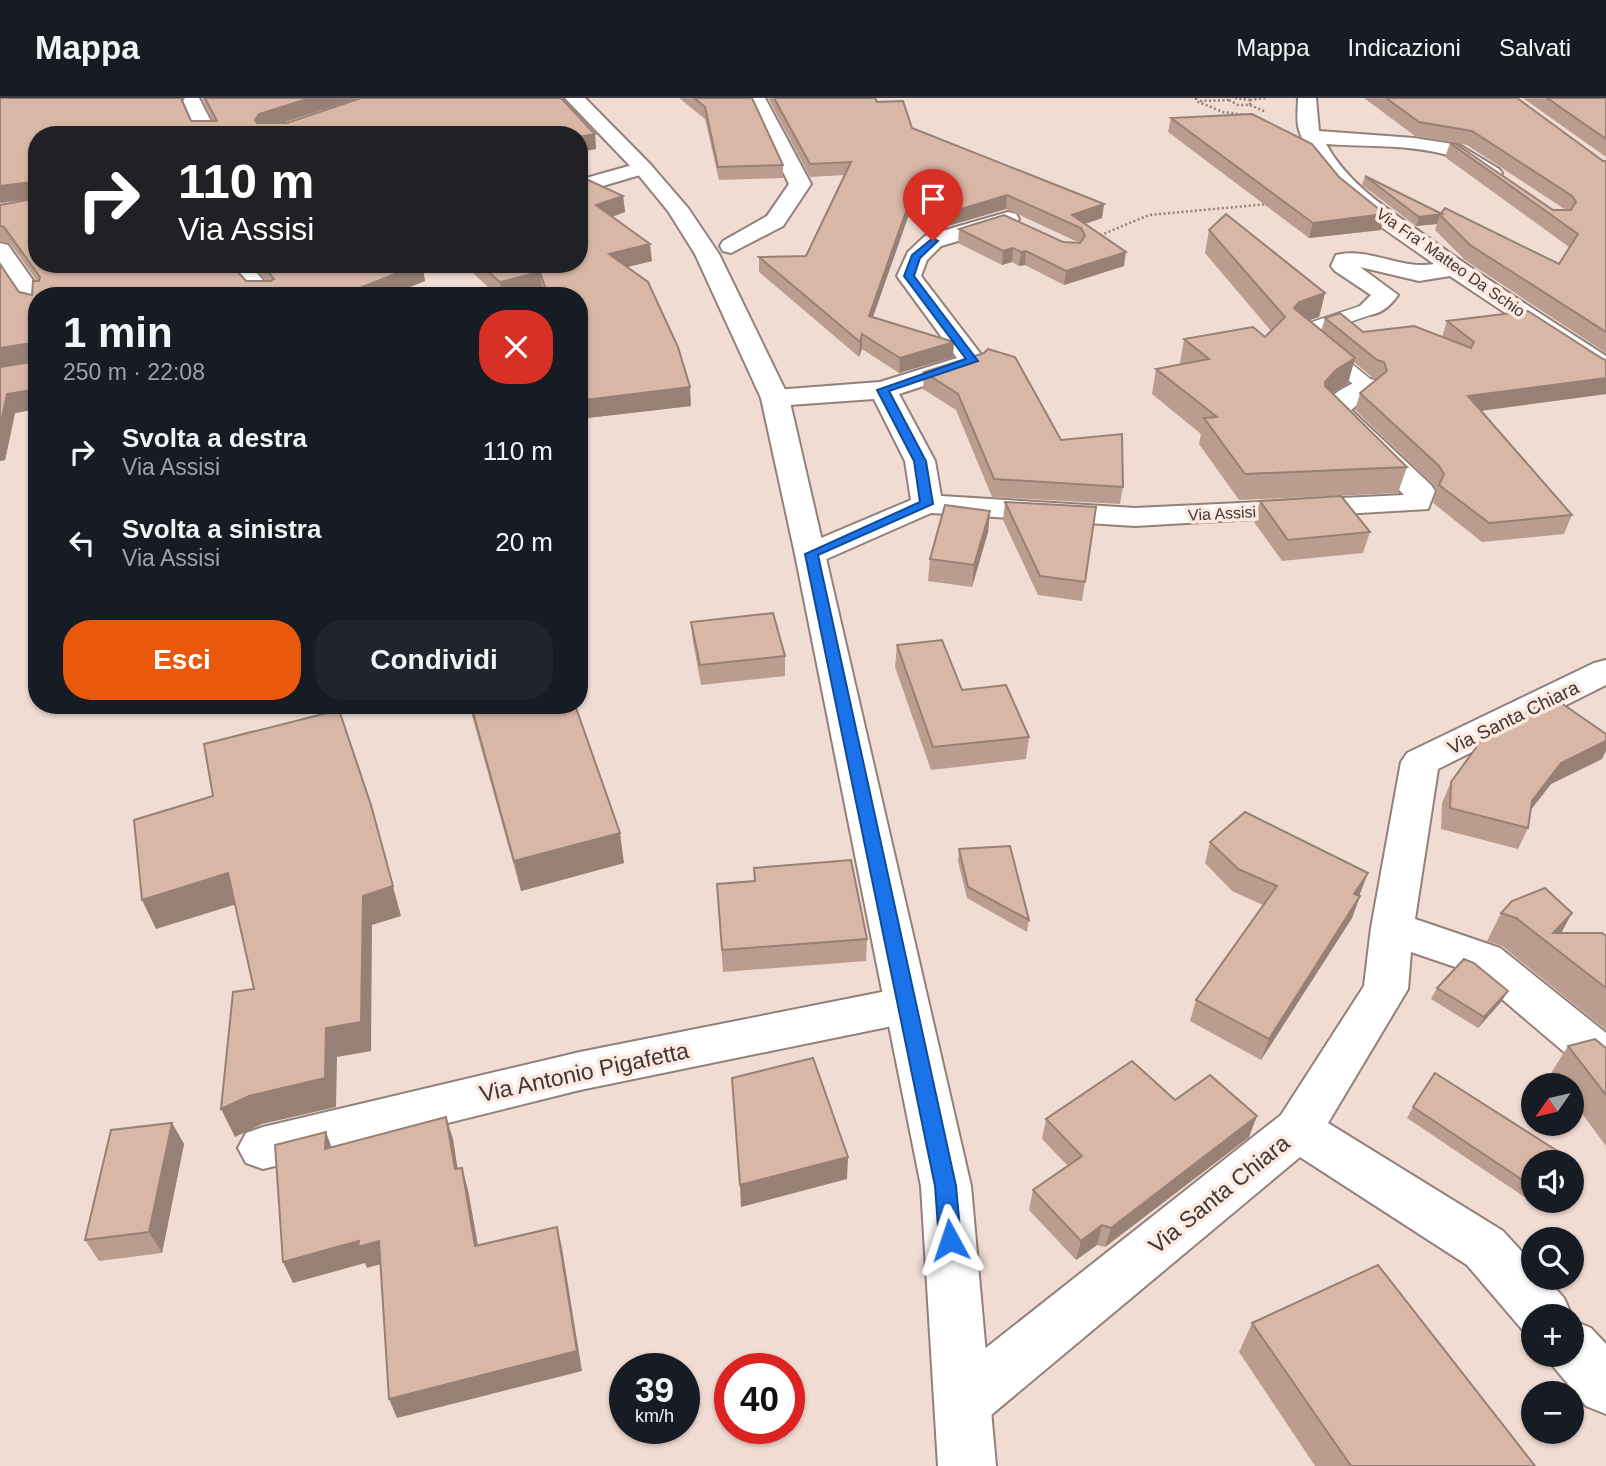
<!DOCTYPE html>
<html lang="it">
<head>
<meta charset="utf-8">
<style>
	:root { --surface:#171b24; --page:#20242c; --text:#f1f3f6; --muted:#9ea1a6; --line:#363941; --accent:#ea580c }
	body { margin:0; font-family:Arial,sans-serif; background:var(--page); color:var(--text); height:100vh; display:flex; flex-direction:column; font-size:26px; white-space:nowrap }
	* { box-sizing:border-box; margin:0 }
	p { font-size:23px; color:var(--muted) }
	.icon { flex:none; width:38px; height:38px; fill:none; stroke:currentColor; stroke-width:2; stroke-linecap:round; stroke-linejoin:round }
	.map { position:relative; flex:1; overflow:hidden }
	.side { position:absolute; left:28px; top:189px; width:560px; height:427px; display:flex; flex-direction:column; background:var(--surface); border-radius:28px; box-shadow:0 2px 5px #0004 }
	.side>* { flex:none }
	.banner { position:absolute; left:28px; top:28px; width:560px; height:147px; border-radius:28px; box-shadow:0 2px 5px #0004; background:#202124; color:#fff; overflow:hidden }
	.needle { width:46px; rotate:236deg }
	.buttons { position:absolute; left:1521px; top:975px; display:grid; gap:14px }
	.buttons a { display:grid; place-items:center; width:63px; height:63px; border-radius:50%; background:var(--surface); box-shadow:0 2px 5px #0004; font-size:35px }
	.speed { position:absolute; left:609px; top:1255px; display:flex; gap:14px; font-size:35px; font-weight:700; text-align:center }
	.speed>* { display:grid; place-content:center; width:91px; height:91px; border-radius:50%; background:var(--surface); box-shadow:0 2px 5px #0004; line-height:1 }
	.speed small { font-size:18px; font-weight:400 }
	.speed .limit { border:10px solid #d22; background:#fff; color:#111 }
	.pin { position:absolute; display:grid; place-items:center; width:60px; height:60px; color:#fff; margin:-72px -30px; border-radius:50% 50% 50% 0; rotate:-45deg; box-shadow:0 0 7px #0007 }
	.pin .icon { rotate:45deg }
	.me { position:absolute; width:77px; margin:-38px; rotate:355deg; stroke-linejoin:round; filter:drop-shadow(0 0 5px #0008) }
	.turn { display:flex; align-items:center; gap:24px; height:147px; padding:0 35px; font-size:32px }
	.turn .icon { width:91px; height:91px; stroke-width:2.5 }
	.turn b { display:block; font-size:49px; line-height:60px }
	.round { display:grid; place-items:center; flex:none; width:74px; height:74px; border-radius:28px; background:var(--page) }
	.headline { display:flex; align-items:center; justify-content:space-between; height:119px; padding:0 35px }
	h1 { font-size:42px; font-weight:700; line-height:52px }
	.button { display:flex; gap:14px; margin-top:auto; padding:14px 35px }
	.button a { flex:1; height:80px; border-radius:28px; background:var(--accent); color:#fff; font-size:28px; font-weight:700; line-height:80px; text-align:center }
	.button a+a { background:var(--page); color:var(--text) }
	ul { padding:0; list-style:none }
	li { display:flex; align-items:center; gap:21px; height:91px; padding:0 35px }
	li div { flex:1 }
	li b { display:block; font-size:26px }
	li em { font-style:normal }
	header { display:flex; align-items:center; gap:42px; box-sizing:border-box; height:98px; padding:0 35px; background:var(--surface); border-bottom:2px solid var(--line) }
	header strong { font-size:33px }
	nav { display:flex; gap:38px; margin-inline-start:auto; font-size:24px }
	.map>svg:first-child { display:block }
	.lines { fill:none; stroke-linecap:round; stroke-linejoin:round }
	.lane-casing { stroke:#928079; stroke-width:3 }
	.street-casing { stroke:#928079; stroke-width:4 }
	.secondary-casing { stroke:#928079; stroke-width:4 }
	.path { stroke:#91837d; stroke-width:2.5; stroke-dasharray:2 2.5; stroke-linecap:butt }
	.lane { fill:#fff; fill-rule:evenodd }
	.street { fill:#fff; fill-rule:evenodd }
	.secondary { fill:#fff; fill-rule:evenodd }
	.wall { fill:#bb9d8f }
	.shaded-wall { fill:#988074 }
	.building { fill:#d9b7a6; stroke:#988074; stroke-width:2 }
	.route { fill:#1a73e8; stroke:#114b97; stroke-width:2 }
	.labels { text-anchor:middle; stroke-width:7; stroke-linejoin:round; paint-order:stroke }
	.far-street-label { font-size:16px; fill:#3f3734; stroke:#fde9e0 }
	.street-label { font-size:19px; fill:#3f3734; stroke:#fde9e0 }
	.near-street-label { font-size:23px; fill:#3f3734; stroke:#fde9e0 }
</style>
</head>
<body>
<header>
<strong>Mappa</strong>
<nav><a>Mappa</a><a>Indicazioni</a><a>Salvati</a></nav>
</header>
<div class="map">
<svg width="1606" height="1368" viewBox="0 0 1606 1368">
	<rect width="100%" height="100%" fill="#f0dcd3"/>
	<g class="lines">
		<defs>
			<path id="lane" d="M1369,205L1376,207L1379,211L1376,215L1315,236L1374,284L1377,288L1374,292H1360L1291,234L1294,230Z"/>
			<g id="street">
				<path d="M185,0H199L218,37H198L183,3Z"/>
				<path d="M747,0H765L811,86L783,128L731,155L723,153L720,148L723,143L767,118L789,86Z"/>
				<path d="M1298,0H1316L1319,33L1414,40L1459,47L1499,71L1502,75L1499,79C1479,84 1469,63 1451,58C1413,46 1366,49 1326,46C1348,86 1386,110 1423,136C1482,179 1544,218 1606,258V278L1597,276L1450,178L1419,183L1360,169L1398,197C1389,210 1376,220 1360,216L1357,211L1371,197L1335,173L1331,168L1336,157C1369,149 1401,172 1434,166C1385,130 1318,94 1299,32C1296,23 1298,10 1298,0Z"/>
				<path d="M643,64L650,66L653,70L650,74L579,95V82Z"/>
				<path d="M1008,114L1016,116L1019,121L1016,126L941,148L927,162L921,178L986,263L982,269L899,296L935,363L941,398L1135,410L1404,397L1320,311C1331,295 1358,278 1377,282L1380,288L1351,312L1431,387L1435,393L1428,411L1135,428L931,415L822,463L811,466L800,463L795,456L800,449L911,402L905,363L874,301L775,308L765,306L761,300L765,294L775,292L880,284L957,260L897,178L908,154L925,138Z"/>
				<path d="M0,145L8,147L44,198H37V212L28,210L0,169Z"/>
				<path d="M213,166L251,168L276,198H251L235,178L217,171Z"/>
				<path d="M1606,562V587L1438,671L1415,821L1500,850L1606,935V981L1590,976L1470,874L1411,854L1408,891L1328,1025L1503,1133L1533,1166V1180H1546L1564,1200L1572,1218V1219L1533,1218V1239L1526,1236L1467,1167L1300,1059L984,1323L964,1331L944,1323L936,1303L944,1283L1281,1017L1364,888L1371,830L1401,664L1407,655L1594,565Z"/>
				<path d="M907,889L923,894L929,907L923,920L907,925L580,992L263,1071L246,1065L238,1050L246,1035L263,1029L580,954Z"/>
				<path d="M1572,1222L1591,1230L1606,1246V1316L1586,1308L1553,1268L1548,1256H1572Z"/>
			</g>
			<path id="secondary" d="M565,0H585L650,66L688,110L719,156L789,300L971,1088L996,1368H938L921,1088L795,456L761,300L695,156L668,113L636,74Z"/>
		</defs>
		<use href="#lane" class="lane-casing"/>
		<use href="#street" class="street-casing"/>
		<use href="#secondary" class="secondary-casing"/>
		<g class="path">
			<path d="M1196,0V3L1223,14L1246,17"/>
			<path d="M1229,2L1238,7H1250V2L1235,0"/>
			<path d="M1250,2L1266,0"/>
			<path d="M1200,3L1230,2"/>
			<path d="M1250,7L1266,14"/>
			<path d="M1096,139L1149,117L1268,106"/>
		</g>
		<use href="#lane" class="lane"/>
		<use href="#street" class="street"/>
		<use href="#secondary" class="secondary"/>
	</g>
	<g class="wall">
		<path d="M0,0H182V1L191,23H213L202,0H359L282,25H287L361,0H561L595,36L596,51L579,54V37H37V166H231L246,183H266L252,166H422L425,183L387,198H37V311L15,315L5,362L0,363V269L32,264L0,269V166L19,194L32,197L33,183H37L10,145L0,143V107L33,101L0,105Z"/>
		<path d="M679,0H752L783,67V80L719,82L705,21Z"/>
		<path d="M768,0H875L877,4L912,30L1104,106L1102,120L1085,126L1124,168L1064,187L1025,167L1019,168L1012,164L1002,167L958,145L959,131L1063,144L1080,145L1006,111L934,132L908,119L873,219L953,259L899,275L862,251L859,259L759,174V159L806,158L845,77L810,79Z"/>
		<path d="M1364,0H1517L1603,63H1606V255L1465,162L1435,132L1437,126L1416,128L1362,87L1365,78L1441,116L1559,166L1569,149L1445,59L1450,45L1553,112H1566L1467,47L1415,38Z"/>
		<path d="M1523,0H1606V59Z"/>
		<path d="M1171,20L1339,79L1385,116L1381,132L1309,140L1168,34Z"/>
		<path d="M623,98L625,114L612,119L652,163L627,169L691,308L587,320L579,299V198H544L542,191L516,198H498L463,166H579Z"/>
		<path d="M1209,132L1325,195L1319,219L1309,222L1321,233L1325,220L1363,234L1442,239L1447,223L1606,262V296L1481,313L1572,417L1564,436L1482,444L1433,405L1437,393L1433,386L1355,312L1360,295L1378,280L1372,279L1354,264L1348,285L1332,295L1407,369L1398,395L1239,402L1199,346L1201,336L1152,296L1156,271L1181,266L1180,265L1184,241L1265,239L1271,233L1205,155Z"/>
		<path d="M924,274L1061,342L1123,389L1120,406L992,399L956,312L923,291Z"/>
		<path d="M1260,403L1370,434L1363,455L1282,463L1254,424Z"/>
		<path d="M1005,404L1096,409L1082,503L1038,497L1003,422Z"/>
		<path d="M990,413L988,434L972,489L928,483L930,461Z"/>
		<path d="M691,524L785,558V578L701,587L693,544Z"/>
		<path d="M897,547L1029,639L1026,661L931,672L895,569Z"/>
		<path d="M469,607H575L624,765L521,793Z"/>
		<path d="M1602,661L1551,686L1531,712L1528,730L1518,751L1441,731L1442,705L1451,684Z"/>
		<path d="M1210,744L1360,796L1359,798H1360L1352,820L1261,962L1190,923L1196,902L1263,807L1232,793L1205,765Z"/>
		<path d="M959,751L1029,822L1027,834L967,800L958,763Z"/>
		<path d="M754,770L867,841L866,863L723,874L717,786L754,783Z"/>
		<path d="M1501,815L1561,835L1606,838V932L1502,848L1487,843Z"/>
		<path d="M1437,890L1508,893L1501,904L1478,930L1431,901Z"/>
		<path d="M1568,948L1606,950V1048L1572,1002V987H1560L1551,975Z"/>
		<path d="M1175,1002L1249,1039L1105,1149L1097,1147L1076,1162L1029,1112L1033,1092L1068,1068L1042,1041L1046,1021Z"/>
		<path d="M1413,1009L1533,1064V1102H1541L1538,1108L1407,1020Z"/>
		<path d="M172,1025L184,1046L162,1155L99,1163L85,1142Z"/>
		<path d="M1252,1225L1535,1368H1315L1239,1254Z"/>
	</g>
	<g class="shaded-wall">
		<path d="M310,0H359L263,31L255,22L259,16Z"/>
		<path d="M595,36L596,51L579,54V39Z"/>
		<path d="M31,84L37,100L0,105V88Z"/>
		<path d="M1007,97L1006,111L934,132L935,119Z"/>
		<path d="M623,98L625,114L598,124L596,107Z"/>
		<path d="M909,105L908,119L868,233L869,218Z"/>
		<path d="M1104,106L1102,120L1078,128L1072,117Z"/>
		<path d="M1385,116L1381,132L1309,140L1313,125Z"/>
		<path d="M1440,117L1437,126L1416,128L1419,119Z"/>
		<path d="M650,146L652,163L611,173L609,156Z"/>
		<path d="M1013,150L1012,164L1002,167L1003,153Z"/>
		<path d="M1026,153L1025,167L1019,168L1021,154Z"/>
		<path d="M1126,154L1124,168L1064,187L1066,173Z"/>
		<path d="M422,166L425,183L387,198H339Z"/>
		<path d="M540,174L542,191L516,198H502L500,184Z"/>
		<path d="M1325,195L1319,219L1293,228L1294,210L1299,204Z"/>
		<path d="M862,236V251L859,259L860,244Z"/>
		<path d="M954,244L953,259L899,275L900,260Z"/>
		<path d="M32,245L37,263L0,269V250Z"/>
		<path d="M1355,260L1348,285L1329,297L1318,309L1325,284L1336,272Z"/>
		<path d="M1606,280V296L1462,315L1468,298Z"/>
		<path d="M690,289L691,308L587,320L585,302Z"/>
		<path d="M37,291V311L15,315L5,362L0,363V329L7,296Z"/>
		<path d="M990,413L988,434L972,489L974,467Z"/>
		<path d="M1606,643V653L1602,661L1551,686L1521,724L1532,703L1561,665Z"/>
		<path d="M371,707L401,818L372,827L371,953L337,959L336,1009L262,1026L235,1039L221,1011L326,930L363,798Z"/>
		<path d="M620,735L624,765L521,793L514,763Z"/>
		<path d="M228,775L240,805L156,831L142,802Z"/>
		<path d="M1368,775L1360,796L1346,817L1354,796Z"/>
		<path d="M1360,798L1352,820L1261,962L1269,941Z"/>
		<path d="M1572,815L1557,843L1553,835Z"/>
		<path d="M1508,893L1501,904L1478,930L1484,919Z"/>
		<path d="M1257,1018L1249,1039L1105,1149L1111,1130Z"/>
		<path d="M446,1019L453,1041L461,1092L455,1071Z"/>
		<path d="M172,1025L184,1046L162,1155L149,1134Z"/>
		<path d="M326,1034L334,1056L325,1051Z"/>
		<path d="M848,1059L847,1081L741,1109L740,1087Z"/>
		<path d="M462,1070L468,1092L482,1169L475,1148Z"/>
		<path d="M1102,1127L1097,1147L1076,1162L1081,1143Z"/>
		<path d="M557,1129L562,1150L582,1273L397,1320L389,1301Z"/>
		<path d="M359,1143H379L388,1164L367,1170L365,1165L293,1185L283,1164Z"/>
	</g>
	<g class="building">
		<path d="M0,0H181L191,23H217L205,0H310L259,16L255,22L257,25H287L361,0H561L595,36L579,39V37H37V166H231L246,183H271L274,181L262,166H421L339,198H37V291L7,296L0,329V269L32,264V245L0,250V166L19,194L32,197L33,183H39L40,179L4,129L0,128V107L33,101L34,87L31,84L0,88Z"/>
		<path d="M694,0H752L783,67L718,69L705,9Z"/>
		<path d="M774,0H875L877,4L903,3L912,30L1104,106L1072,117L1126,154L1066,173L1026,153L1021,154L1013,150L1003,153L959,131L1004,117L1063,144L1080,145L1085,138L1081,130L1007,97L935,119L909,105L869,218L954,244L900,260L862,236L860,244L759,159L806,158L851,64L810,66Z"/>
		<path d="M1386,0H1517L1603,63H1606V234L1470,147L1440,117L1445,110L1559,166L1578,136L1450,45L1456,46L1553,112H1571L1576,104L1572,98L1472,33L1419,24Z"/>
		<path d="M1547,0H1606V41Z"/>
		<path d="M1252,16L1312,46L1339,79L1385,116L1313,125L1171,20Z"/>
		<path d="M1365,78L1442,116L1419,119Z"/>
		<path d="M584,80L623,98L596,107L650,146L609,156L648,184L678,249L690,289L585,302L579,287V198H548L540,174L500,184L479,166H579V81Z"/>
		<path d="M1226,116L1325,195L1299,204L1294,210L1355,260L1336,272L1325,284V288L1407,369L1245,376L1204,320L1217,319L1156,271L1209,261L1184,241L1253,229L1265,239L1285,219L1209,132Z"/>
		<path d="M1528,213L1603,261L1606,262V280L1468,298L1572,417L1489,425L1439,387L1444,376L1439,368L1360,295L1387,273L1384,264L1377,262L1325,220L1340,215L1363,234L1414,228L1471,250L1474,244L1447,223Z"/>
		<path d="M988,251L1015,259L1061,342L1122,336L1123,389L994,381L958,296L924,274L984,255Z"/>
		<path d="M1341,398L1370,434L1288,442L1260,403Z"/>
		<path d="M1005,404L1096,409L1085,484L1040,478Z"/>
		<path d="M945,407L990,413L974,467L930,461Z"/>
		<path d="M773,515L785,558L700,567L691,524Z"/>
		<path d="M942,542L962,592L1006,587L1029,639L933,649L897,547Z"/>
		<path d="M1554,600L1606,636V643L1561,665L1532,703L1528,730L1450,710L1451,684L1488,633Z"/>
		<path d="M471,607H575L620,735L514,763Z"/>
		<path d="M339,612L371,707L393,788L363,798L361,924L326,930L325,980L249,998L221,1011L233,894L254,891L228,775L142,802L134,722L213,698L204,646Z"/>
		<path d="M1245,714L1368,775L1354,796L1360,798L1269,941L1196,902L1277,788L1238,771L1210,744Z"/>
		<path d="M1010,748L1029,822L968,789L959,751Z"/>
		<path d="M851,762L867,841L722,852L717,786L755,783L754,770Z"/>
		<path d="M1545,790L1572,815L1553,835H1602L1606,838V890L1516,820L1501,815L1512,803Z"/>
		<path d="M1464,861L1474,865L1508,893L1484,919L1437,890Z"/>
		<path d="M1595,941L1606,950V997L1568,948Z"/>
		<path d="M813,960L848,1059L740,1087L732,980Z"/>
		<path d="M1132,963L1175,1002L1210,977L1257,1018L1111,1130L1102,1127L1081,1143L1033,1092L1082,1058L1046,1021Z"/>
		<path d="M1435,975L1570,1061L1568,1064H1533V1089L1413,1009Z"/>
		<path d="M446,1019L455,1071L462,1070L475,1148L557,1129L577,1253L389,1301L379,1143L358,1149L359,1143L283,1164L275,1047L326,1034L325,1051Z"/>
		<path d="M172,1025L149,1134L85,1142L111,1032Z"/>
		<path d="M1378,1167L1535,1368H1351L1252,1225Z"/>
	</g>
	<path class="route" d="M933,140L938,143L920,160L914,178L978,263L889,293L926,363L933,406L818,457L956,1088L961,1142L958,1149L950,1152L942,1149L939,1142L935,1088L805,456L920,404L914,363L877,292L966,261L904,178L912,157Z"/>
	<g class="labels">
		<g class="far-street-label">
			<text transform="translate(1451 164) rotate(35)" y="6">Via Fra' Matteo Da Schio</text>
			<text transform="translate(1222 415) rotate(-3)" y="6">Via Assisi</text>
		</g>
		<g class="street-label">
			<text transform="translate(1513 619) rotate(-26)" y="7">Via Santa Chiara</text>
		</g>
		<g class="near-street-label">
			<text transform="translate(584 974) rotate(-12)" y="8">Via Antonio Pigafetta</text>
			<text transform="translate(1219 1096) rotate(-39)" y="8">Via Santa Chiara</text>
		</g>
	</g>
</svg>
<div class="buttons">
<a><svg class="needle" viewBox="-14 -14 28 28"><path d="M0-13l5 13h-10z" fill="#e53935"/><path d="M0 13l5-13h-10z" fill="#9ea1a6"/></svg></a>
<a><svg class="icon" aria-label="sound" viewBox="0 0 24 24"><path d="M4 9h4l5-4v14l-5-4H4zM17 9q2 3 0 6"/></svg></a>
<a><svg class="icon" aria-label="search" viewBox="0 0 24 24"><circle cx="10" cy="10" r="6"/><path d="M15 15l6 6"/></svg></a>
<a>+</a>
<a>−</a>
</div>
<div class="speed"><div>39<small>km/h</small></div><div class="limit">40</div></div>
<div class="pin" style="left:933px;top:143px;background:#d93025"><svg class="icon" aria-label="arrive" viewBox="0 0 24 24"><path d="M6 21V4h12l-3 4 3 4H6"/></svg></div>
<svg class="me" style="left:950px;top:1142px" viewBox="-20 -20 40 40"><path d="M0-17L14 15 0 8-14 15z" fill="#1a73e8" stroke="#fff" stroke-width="4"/></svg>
<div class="banner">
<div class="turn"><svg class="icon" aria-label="right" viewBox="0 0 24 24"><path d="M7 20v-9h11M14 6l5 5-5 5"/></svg><div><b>110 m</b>Via Assisi</div></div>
</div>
<section class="side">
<div class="headline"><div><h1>1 min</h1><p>250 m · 22:08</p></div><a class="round" style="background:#d93025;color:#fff"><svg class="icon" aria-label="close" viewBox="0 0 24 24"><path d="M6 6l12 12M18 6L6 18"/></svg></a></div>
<ul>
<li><svg class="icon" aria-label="right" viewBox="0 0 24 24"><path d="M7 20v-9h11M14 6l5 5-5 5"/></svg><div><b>Svolta a destra</b><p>Via Assisi</p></div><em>110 m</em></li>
<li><svg class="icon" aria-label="left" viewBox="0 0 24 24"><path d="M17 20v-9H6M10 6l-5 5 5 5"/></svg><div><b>Svolta a sinistra</b><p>Via Assisi</p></div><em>20 m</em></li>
</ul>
<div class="button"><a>Esci</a><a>Condividi</a></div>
</section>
</div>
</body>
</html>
